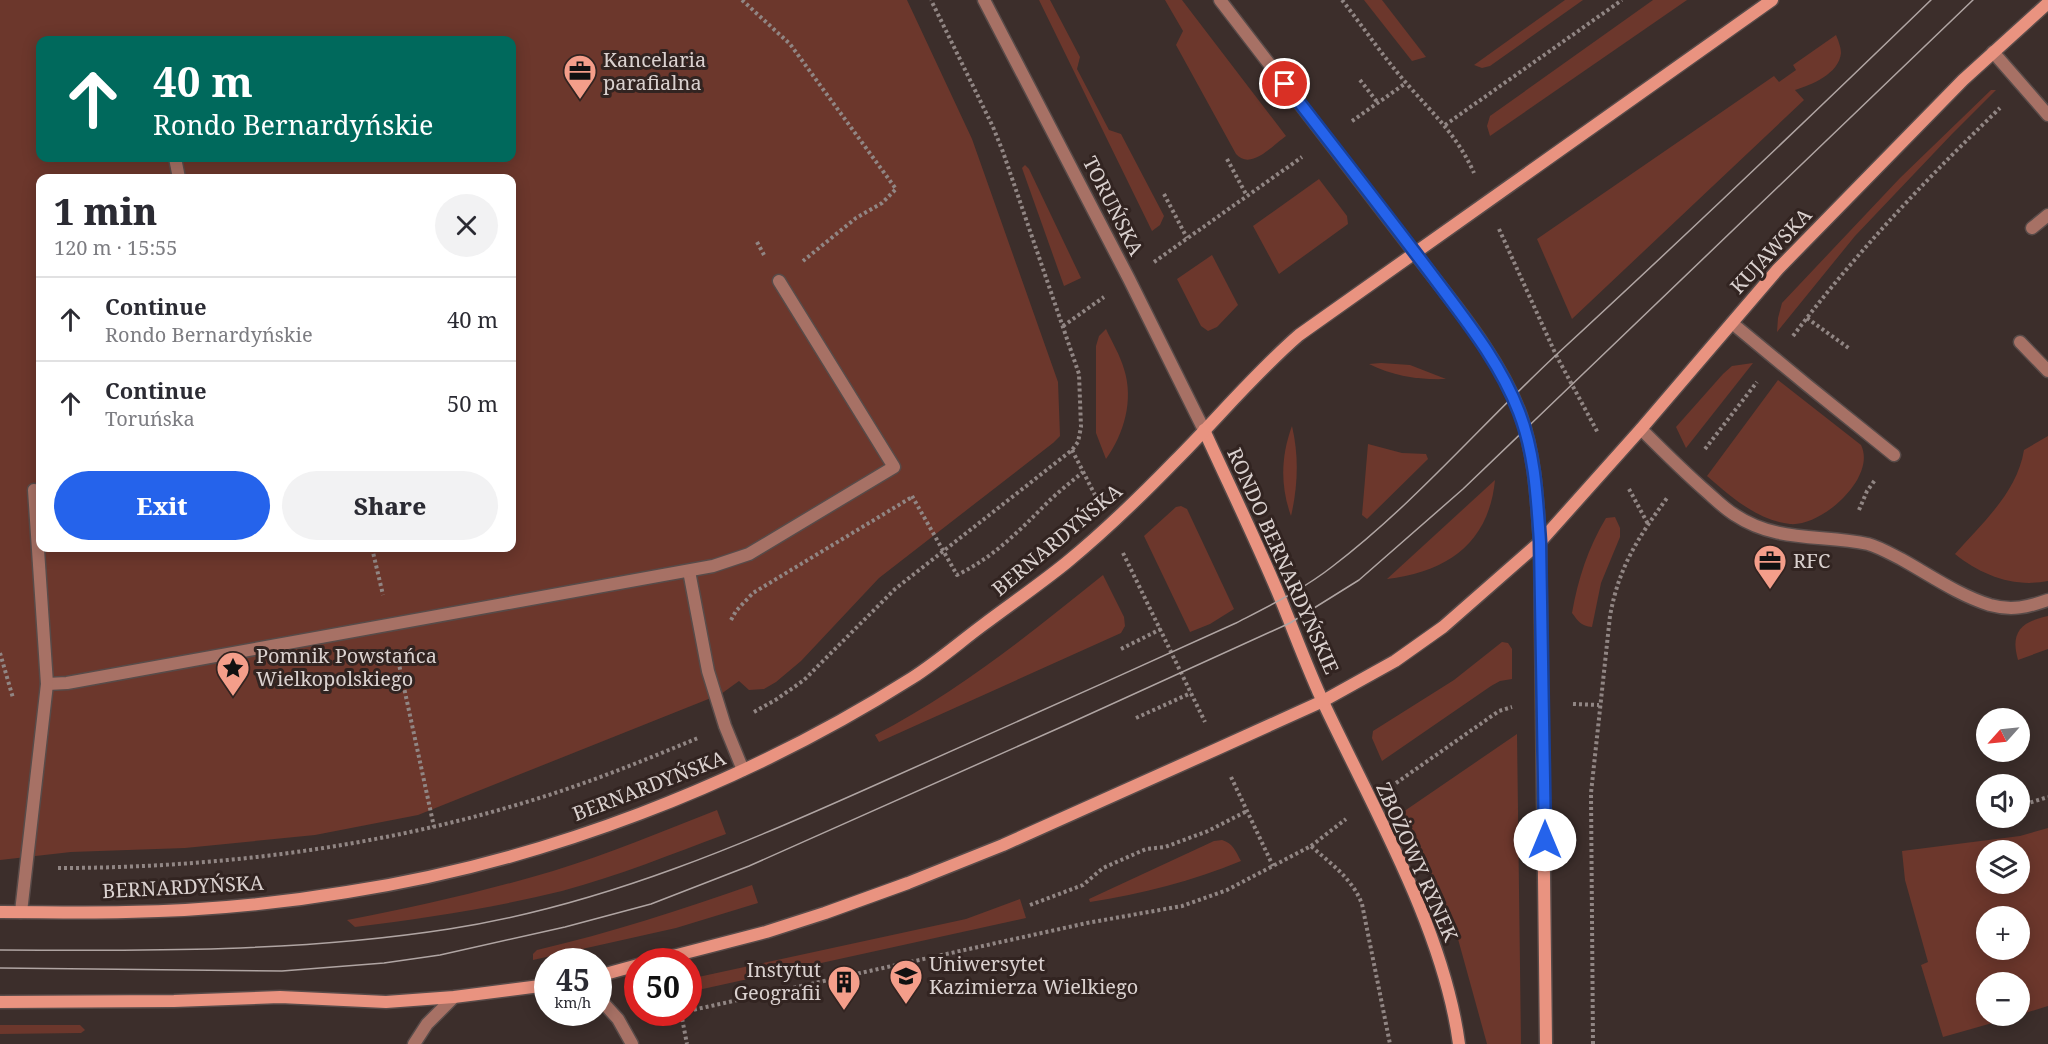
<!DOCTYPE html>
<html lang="en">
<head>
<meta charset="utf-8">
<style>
	:root { --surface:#fff; --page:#f2f2f3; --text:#2b2b33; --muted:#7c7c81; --line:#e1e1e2; --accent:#2563eb }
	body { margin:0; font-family:"Noto Serif",serif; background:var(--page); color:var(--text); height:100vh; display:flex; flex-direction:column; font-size:22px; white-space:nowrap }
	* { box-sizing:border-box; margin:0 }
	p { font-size:20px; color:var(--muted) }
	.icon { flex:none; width:33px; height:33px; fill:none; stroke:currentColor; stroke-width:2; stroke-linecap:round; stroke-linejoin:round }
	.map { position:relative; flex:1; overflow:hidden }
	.details { position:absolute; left:36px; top:174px; width:480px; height:378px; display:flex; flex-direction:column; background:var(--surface); border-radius:12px; box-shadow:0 3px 15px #0003 }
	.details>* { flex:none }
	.top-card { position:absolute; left:36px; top:36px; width:480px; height:126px; border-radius:12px; box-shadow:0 3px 15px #0003; background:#00695c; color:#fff; overflow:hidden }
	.needle { width:39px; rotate:243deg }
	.fabs { position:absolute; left:1976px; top:708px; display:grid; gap:12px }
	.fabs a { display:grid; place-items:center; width:54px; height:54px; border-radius:50%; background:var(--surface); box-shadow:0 3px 15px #0003; font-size:30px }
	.speed { position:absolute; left:534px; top:948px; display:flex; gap:12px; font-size:30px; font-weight:700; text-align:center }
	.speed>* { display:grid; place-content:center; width:78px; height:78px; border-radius:50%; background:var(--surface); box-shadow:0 3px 15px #0003; line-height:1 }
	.speed small { font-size:15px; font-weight:400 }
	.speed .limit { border:9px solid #d22; background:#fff; color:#111 }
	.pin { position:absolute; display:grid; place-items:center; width:51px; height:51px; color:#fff; margin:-26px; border:3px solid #fff; border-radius:50%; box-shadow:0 2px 6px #0007 }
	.me { position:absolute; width:66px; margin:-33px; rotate:0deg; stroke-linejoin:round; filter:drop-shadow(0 0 4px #0008) }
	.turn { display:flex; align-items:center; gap:21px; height:126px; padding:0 18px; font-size:27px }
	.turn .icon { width:78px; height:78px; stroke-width:2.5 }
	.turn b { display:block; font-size:42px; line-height:51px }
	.round { display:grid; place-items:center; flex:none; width:63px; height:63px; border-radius:32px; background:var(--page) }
	.summary { display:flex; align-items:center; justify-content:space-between; height:102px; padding:0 18px }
	h1 { font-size:36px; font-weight:800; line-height:45px }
	.action { display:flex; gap:12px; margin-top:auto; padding:12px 18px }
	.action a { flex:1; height:69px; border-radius:36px; background:var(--accent); color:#fff; font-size:24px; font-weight:800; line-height:69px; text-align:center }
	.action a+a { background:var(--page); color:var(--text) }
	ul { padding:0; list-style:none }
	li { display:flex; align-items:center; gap:18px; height:84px; padding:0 18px; border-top:2px solid var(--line) }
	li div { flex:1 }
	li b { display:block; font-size:22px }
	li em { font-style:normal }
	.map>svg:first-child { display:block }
	.green { fill:#6c372c; fill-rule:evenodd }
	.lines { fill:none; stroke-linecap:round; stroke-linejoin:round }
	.service-casing { stroke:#584b49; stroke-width:15 }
	.minor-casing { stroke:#584b49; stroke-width:15 }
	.tertiary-casing { stroke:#584b49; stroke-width:15 }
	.secondary-casing { stroke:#584b49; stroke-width:15 }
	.path { stroke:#918684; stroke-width:4; stroke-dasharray:3 3; stroke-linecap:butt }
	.service { stroke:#a77165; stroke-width:12 }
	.minor { stroke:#a77165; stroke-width:12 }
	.tertiary { stroke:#a77165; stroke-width:12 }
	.secondary { stroke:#e99380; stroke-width:12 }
	.tram { stroke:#b0a5a3; stroke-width:1.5 }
	.route-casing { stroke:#184099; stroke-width:15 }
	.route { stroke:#2563eb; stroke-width:10 }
	.labels { text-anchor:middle; stroke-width:6; stroke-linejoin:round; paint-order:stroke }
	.poi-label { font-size:20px; fill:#dad1cf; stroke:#322421; text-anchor:start }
	.street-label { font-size:20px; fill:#dad1cf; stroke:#322421 }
</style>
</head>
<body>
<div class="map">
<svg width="2048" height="1044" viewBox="0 0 2048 1044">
	<rect width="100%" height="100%" fill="#3c2e2b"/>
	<g class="green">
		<path d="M0,0H907L972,139L1058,382L1060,436L1053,443L879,578L801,661L776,682L764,689L749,690L739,681L721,694L418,815L315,835L185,848L71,852L0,860ZM40,40H512V158H40ZM40,178H512V548H40Z"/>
		<path d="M1039,0H1050L1080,57L1077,69L1109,130L1121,134L1164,216L1160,225L1152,231Z"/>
		<path d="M1165,0H1182L1286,136C1273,145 1251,171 1236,154L1176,45L1183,31Z"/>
		<path d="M1364,0H1382L1426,57L1412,61Z"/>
		<path d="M1565,0H1583L1490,66L1482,68L1474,65Z"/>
		<path d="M1653,0H1687L1490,136L1487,126L1490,116Z"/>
		<path d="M1836,35C1838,40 1841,47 1841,53C1839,74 1811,85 1795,90L1804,100L1572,319L1537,239L1774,76L1779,82L1796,70L1793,65Z"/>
		<path d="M1991,90H1996L1952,134L1855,236L1777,332L1778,318L1782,303L1900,178Z"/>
		<path d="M1025,165L1029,169L1081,278L1064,286L1022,168Z"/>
		<path d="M1319,179L1347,216L1348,224L1279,274L1253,226Z"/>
		<path d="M1212,255L1238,305L1217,327L1208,331L1201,326L1177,279Z"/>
		<path d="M1106,329C1112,342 1120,355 1124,369C1134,400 1124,434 1106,459L1096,433V346L1099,336Z"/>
		<path d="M1381,363L1410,365L1446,379C1419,380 1393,376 1369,364Z"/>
		<path d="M1753,363L1686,448L1676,427L1723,374L1732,366Z"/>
		<path d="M1778,380L1861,445C1877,477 1822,527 1790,524C1757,520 1731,497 1707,476Z"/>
		<path d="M1292,426C1299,456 1298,486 1291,516C1280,485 1281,456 1292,426Z"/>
		<path d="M2048,436V581C2014,588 1981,575 1955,554C1982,523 2017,493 2024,450Z"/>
		<path d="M1368,444L1402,453L1426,454L1428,459L1367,519L1362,515Z"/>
		<path d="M1495,480C1489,543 1447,572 1387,579Z"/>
		<path d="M1181,506L1187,509L1234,609L1210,624L1190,632L1144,536L1176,507Z"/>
		<path d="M1615,517L1620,528V537L1601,583L1592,627C1581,626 1578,621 1572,613C1578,579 1588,548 1606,518Z"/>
		<path d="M1103,575L1124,617L1125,626L1121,633L879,742L875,735C958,692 1031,633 1103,575Z"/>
		<path d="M2048,616V649L2018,660C2010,632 2021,622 2048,616Z"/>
		<path d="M1502,642L1508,643L1512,649V679L1500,681L1491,686L1382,761L1372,738L1373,731L1454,680Z"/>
		<path d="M1517,734L1521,1044H1487L1458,939L1435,882L1403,812Z"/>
		<path d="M717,810L726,834C672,854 618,876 562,891C494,908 425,918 355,927L347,920C417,907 485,891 553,871C609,854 663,831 717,810Z"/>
		<path d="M2048,828V1006L2019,1015V982H1986V1016H2017L1943,1037L1921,965L1928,962L1905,880L1902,851L2020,836ZM1986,850H2019V884H1986ZM1986,916H2019V950H1986Z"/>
		<path d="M1222,840C1233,843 1236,852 1241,861C1192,881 1142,894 1090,902L1089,899L1214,841Z"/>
		<path d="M752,885L758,903L676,928L533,960V954L537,950C610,933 681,910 752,885Z"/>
		<path d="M1020,899L1026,918L689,992V979L966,919Z"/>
		<path d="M0,1025H80L85,1030L81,1033L0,1034Z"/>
	</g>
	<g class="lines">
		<defs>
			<g id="service">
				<path d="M1993,52L2048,115"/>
				<path d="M175,158L179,178"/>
				<path d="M2032,228L2048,215"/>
				<path d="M1732,323L1807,385L1894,455"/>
				<path d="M2020,342L2048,371"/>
				<path d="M1641,429C1662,450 1684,472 1707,492C1716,500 1725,509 1735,515C1777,543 1822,534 1868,544C1879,547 1891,554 1901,559C1930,575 1958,595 1990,605C2012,611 2028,607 2048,600"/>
			</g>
			<g id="minor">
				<path d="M689,571L708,671L725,726L743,770"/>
				<path d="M47,684L67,683L713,566L749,554L894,467L779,281"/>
				<path d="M21,912L47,684L34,490"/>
				<path d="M598,997L618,1019L632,1044"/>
				<path d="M414,1044L427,1024L454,997"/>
			</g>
			<g id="tertiary">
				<path d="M984,0L1129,279L1204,430"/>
				<path d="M1220,0L1414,252"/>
			</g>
			<g id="secondary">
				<path d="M1414,252C1452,302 1500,357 1521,416C1535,456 1537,499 1540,542L1546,1044"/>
				<path d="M1204,430C1230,487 1257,542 1281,600C1295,634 1308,670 1324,704C1373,808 1444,930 1459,1044"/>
				<path d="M0,912C42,912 84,913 126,912C200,911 275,904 347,892C543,862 745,784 912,678C937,662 960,642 983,625C1011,604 1040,584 1066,563C1105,531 1140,497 1175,461C1217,419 1254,374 1299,335L1772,0"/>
				<path d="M650,962L766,932L825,913L908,883L1003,845L1217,749L1323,701L1395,661L1443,627L1540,542L1641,429L1778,269L1963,80L2048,3"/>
				<path d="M598,976L638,965"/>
				<path d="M0,1002L174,1001L280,997L386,1002L454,997L548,985"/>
			</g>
		</defs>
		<use href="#service" class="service-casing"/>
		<use href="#minor" class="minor-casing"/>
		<use href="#tertiary" class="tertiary-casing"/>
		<use href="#secondary" class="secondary-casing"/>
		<g class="path">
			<path d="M742,0L790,44L896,189L882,203L856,218L803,261"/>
			<path d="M1342,0C1364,28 1384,58 1408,85C1434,115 1457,135 1474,173"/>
			<path d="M1360,80L1378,103"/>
			<path d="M1352,121L1406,83"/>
			<path d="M1445,125L1622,0"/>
			<path d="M1227,159L1247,196"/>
			<path d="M1164,194L1187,238"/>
			<path d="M1499,229L1556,355L1598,433"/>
			<path d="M757,242L764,255"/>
			<path d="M1154,262L1302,157"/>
			<path d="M1807,318L1850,349"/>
			<path d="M1063,326L1104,297"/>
			<path d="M1793,336C1855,254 1926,179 2000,108"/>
			<path d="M1705,449L1757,382"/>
			<path d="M1072,450L1095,495"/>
			<path d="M1629,489L1648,524"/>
			<path d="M912,496L957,575C994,557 1019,531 1048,502C1058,492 1071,482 1083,472"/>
			<path d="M1859,510L1867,491L1875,480"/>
			<path d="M372,548L383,595"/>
			<path d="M1123,553L1205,722"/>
			<path d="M731,620L736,611L753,593L912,497"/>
			<path d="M1121,649L1161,629"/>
			<path d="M0,653L13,698"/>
			<path d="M397,655L434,827"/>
			<path d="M1573,704L1599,705"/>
			<path d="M754,712L777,699L804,680L895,589L1072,450L1078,442L1081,427L1079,374L1003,152L993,127L931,0"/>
			<path d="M1136,718L1191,693"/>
			<path d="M1231,777L1273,866"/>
			<path d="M1396,783L1499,711L1512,707"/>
			<path d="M2019,806L2048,797"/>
			<path d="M1983,818L1986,817"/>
			<path d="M1311,846L1346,819"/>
			<path d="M58,868C227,868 397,845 558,792C606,776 652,757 698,738"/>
			<path d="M1030,905L1083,885L1103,868L1146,849L1165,847L1208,831L1247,811"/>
			<path d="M688,1011L1087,923L1182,906L1227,890L1311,846C1331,864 1352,878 1362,904L1390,1044"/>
			<path d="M681,1013L687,1044"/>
			<path d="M1593,1044L1591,793L1610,616C1619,566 1638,538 1667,498"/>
		</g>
		<use href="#service" class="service"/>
		<use href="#minor" class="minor"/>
		<use href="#tertiary" class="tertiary"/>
		<use href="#secondary" class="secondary"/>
		<g class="tram">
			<path d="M0,950C149,951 301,952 449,929C605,905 748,842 891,778C1007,727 1121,675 1236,623C1269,606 1304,589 1333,566C1414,504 1481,425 1555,356C1682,239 1807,120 1931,0"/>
			<path d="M0,968L282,971L384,963L440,955L565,927L651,904L749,866L1068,724L1290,623L1359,580L1463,489L1973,0"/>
		</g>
	</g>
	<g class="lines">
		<defs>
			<path id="route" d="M1285,84C1334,147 1383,210 1432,275C1464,318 1500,362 1519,412C1535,453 1537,498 1540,542L1545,840"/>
		</defs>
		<use href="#route" class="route-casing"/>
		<use href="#route" class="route"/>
	</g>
	<defs>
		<symbol id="office-pin" viewBox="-11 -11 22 30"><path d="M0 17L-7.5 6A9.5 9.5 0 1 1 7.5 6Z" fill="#f49e8a" stroke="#322421"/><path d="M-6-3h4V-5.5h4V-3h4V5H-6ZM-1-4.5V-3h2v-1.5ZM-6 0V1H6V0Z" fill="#111"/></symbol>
		<symbol id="sight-pin" viewBox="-11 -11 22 30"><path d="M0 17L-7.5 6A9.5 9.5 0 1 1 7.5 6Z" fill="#f49e8a" stroke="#322421"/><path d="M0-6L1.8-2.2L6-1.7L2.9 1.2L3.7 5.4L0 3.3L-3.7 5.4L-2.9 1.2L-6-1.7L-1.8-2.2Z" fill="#111"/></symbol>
		<symbol id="university-pin" viewBox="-11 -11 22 30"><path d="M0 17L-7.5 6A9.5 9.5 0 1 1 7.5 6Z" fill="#f49e8a" stroke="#322421"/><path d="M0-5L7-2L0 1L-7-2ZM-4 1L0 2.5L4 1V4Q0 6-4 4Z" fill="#111"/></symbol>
		<symbol id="building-pin" viewBox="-11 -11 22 30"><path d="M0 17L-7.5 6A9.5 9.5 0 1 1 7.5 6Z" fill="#f49e8a" stroke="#322421"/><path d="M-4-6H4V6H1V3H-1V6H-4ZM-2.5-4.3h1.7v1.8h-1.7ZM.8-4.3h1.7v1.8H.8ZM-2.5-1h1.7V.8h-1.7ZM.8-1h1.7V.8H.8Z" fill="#111"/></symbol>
	</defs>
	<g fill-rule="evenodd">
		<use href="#office-pin" x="561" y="52" width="38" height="52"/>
		<use href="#office-pin" x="1751" y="542" width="38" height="52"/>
		<use href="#sight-pin" x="214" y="649" width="38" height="52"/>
		<use href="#university-pin" x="887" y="957" width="38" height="52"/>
		<use href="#building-pin" x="825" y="963" width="38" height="52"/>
	</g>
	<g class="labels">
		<g class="poi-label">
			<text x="603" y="67">Kancelaria<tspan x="603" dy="23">parafialna</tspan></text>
			<text x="1793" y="568">RFC</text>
			<text x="256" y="663">Pomnik Powstańca<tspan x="256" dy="23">Wielkopolskiego</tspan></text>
			<text x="929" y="971">Uniwersytet<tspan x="929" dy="23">Kazimierza Wielkiego</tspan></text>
			<text x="821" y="977" text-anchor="end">Instytut<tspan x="821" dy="23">Geografii</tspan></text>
		</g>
		<g class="street-label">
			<text transform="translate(1113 206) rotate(63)" y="7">TORUŃSKA</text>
			<text transform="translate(1771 251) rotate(-47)" y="7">KUJAWSKA</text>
			<text transform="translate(1057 540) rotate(-40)" y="7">BERNARDYŃSKA</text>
			<text transform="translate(1283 561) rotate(66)" y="7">RONDO BERNARDYŃSKIE</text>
			<text transform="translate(649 786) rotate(-21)" y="7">BERNARDYŃSKA</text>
			<text transform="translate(1417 862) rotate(66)" y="7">ZBOŻOWY RYNEK</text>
			<text transform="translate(183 887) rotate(-3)" y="7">BERNARDYŃSKA</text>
		</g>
	</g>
</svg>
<div class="fabs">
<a><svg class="needle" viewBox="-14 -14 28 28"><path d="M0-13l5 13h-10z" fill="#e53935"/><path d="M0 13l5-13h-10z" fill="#7c7c81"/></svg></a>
<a><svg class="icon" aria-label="sound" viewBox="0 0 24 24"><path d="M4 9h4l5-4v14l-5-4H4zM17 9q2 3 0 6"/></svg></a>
<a><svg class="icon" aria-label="layers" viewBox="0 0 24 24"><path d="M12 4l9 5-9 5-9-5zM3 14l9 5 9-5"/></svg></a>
<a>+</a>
<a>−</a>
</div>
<div class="speed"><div>45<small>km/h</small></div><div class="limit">50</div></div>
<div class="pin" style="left:1285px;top:84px;background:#d93025"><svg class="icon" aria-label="arrive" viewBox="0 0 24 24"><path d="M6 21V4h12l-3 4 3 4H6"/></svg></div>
<svg class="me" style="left:1545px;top:840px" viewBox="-20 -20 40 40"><circle r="19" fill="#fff"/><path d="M0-13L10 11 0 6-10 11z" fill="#2563eb"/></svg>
<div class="top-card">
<div class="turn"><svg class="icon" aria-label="ahead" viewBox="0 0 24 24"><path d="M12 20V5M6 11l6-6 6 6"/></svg><div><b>40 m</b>Rondo Bernardyńskie</div></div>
</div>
<section class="details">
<div class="summary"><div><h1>1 min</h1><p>120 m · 15:55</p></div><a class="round"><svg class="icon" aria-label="close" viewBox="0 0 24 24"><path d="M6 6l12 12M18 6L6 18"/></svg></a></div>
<ul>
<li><svg class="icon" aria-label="ahead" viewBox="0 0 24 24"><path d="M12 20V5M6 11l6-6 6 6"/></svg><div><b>Continue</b><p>Rondo Bernardyńskie</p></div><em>40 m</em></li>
<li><svg class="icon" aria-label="ahead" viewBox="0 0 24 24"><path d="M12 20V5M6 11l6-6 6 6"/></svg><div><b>Continue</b><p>Toruńska</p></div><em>50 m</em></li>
</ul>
<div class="action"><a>Exit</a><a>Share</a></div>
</section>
</div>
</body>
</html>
